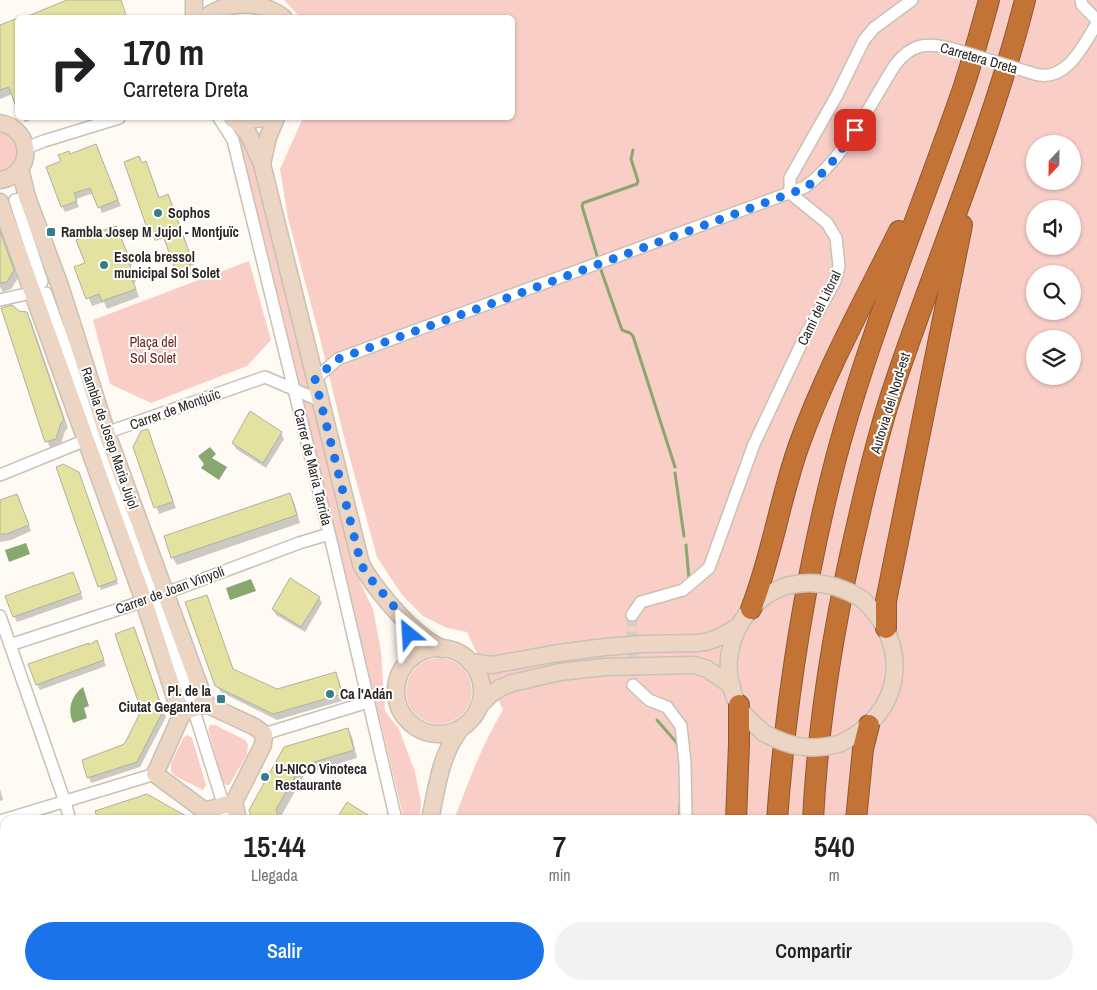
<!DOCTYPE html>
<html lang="es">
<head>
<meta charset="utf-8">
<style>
	:root { --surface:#fff; --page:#f2f2f2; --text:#202124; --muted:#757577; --accent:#1a73e8 }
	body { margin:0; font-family:"Archivo Narrow",sans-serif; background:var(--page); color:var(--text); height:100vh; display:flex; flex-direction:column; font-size:19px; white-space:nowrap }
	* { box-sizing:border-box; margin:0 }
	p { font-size:16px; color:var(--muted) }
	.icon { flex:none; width:28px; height:28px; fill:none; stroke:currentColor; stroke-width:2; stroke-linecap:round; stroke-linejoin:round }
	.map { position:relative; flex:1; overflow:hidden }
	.drawer { position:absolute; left:0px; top:815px; width:1098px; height:175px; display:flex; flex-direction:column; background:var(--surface); border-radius:15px 15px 0 0; box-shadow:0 1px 4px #0004 }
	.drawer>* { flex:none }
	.banner { position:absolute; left:15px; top:15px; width:500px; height:105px; border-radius:8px; box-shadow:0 1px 4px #0004; background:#fff; color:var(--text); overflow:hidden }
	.needle { width:32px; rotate:202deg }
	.buttons { position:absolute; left:1026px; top:135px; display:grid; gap:10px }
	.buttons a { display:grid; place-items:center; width:55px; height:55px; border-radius:50%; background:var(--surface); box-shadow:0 1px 4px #0004; font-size:25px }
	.pin { position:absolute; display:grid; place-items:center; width:42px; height:42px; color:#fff; margin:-21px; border-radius:10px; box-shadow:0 2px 8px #0006 }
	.me { position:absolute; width:55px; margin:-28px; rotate:333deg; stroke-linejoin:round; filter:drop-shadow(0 0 4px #0008) }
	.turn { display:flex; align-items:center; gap:18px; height:105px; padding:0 25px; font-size:22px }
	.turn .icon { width:65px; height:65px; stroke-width:2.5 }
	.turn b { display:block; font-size:35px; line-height:42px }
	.eta { display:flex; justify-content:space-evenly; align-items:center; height:85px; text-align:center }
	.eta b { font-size:30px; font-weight:600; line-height:35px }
	.cta { display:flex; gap:10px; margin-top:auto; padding:10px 25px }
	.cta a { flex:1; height:58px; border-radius:30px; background:var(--accent); color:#fff; font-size:20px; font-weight:600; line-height:58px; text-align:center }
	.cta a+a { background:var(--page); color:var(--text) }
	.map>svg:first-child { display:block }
	.green { fill:#f9cec7; fill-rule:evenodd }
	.water { fill:#88a870 }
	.shadow { fill:#0003 }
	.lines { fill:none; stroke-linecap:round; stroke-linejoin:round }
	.stream { stroke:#88a870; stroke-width:3 }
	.building { fill:#e4e2a0; stroke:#b0b0a3 }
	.street-tunnel { stroke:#d4d0c9; stroke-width:11; stroke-dasharray:11 5.5; stroke-linecap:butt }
	.street-casing { stroke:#c8c1b5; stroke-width:14 }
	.secondary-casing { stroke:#c8c1b5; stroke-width:19 }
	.highway-casing { stroke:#8e5830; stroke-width:22 }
	.street { stroke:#fff; stroke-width:11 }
	.secondary { stroke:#edd5c3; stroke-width:16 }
	.highway { stroke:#c47337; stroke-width:20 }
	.street-bridge-casing { stroke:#c8c1b5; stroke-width:14; stroke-linecap:butt }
	.secondary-bridge-casing { stroke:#c8c1b5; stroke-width:19; stroke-linecap:butt }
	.street-bridge { stroke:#fff; stroke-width:11 }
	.secondary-bridge { stroke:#edd5c3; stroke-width:16 }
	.route { stroke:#1a73e8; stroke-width:9; stroke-dasharray:0 16.2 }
	.poi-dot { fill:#387e8a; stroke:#fff; stroke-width:2 }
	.labels { text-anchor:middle; stroke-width:4; stroke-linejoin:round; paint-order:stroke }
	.street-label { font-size:14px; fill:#2a2723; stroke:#fff }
	.poi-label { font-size:14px; font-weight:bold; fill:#2a2723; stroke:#fff; text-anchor:start }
	.park-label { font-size:14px; fill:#6d1c16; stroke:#fff }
</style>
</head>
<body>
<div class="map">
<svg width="1097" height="990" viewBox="0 0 1097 990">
	<rect width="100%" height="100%" fill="#fffaf3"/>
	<g class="green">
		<path d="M284,0H1097V990H446L444,985H1092V820H454C468,783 482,744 503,710L467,632L447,628L423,616L402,595L377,557L343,433L320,338L288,218L280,169L303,118H512V18L300,17ZM1035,144H1072V181H1035ZM1035,209H1072V246H1035ZM1035,274H1072V311H1035ZM1035,339H1072V376H1035Z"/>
		<path d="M0,129L7,131L20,148L15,166L0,174Z"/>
		<path d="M236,134L247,141L264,202L352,565L373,609L381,651L385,711L399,729L415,772L421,802L420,820H404L267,250Z"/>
		<path d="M249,261L271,340L247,366L151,403L110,384L93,320Z"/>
		<circle cx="439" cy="691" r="33"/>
		<path d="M210,725H215L245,740L248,745L247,755L229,785H226L223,782L208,730Z"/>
		<path d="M187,735L192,738L206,785L203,790L175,776L171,771V763L184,737Z"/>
	</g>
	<g class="water">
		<path d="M210,447L216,454L212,458L227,467L219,480L201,468L204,464L198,456Z"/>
		<path d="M26,543L30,554L9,562L5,550Z"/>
		<path d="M251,579L256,591L230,600L226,588Z"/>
		<path d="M83,687L89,706L84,708L87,718L73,723C67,709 71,696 83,687Z"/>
	</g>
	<g class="shadow">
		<path d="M0,26L13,94L0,99Z"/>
		<path d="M22,118H36L25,122Z"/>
		<path d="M96,145L121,206L102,213L94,193L76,199L79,207L65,212L62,206V162L70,155Z"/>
		<path d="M125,163H146L160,199L168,196L172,204L194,265L190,266L193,275L182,279L177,271L165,238L155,241L151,234Z"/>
		<path d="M0,227L18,278L11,289L3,292L0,287Z"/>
		<path d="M120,235L132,265L130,266L136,282L134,283L139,297L107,309L104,302L92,306L76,268L87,264Z"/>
		<path d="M19,313H26L31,321L68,428L65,431L60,447L51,449L47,441Z"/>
		<path d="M147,430L176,508L159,514L134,448Z"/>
		<path d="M281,433L284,439L266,468L236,449L233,443Z"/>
		<path d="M80,477L118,584L101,590L100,586Z"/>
		<path d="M289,494L294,502L300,523L177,565L172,557Z"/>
		<path d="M0,501H20L31,531L11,540L0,542Z"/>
		<path d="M76,579L83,599L17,622L14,616Z"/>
		<path d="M206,596L234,671L277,690L335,673L339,680L345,700L277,720L221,692L216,685Z"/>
		<path d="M319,598L322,603L305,632L276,615L273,609Z"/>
		<path d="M136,634L166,717L140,767L91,783L83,761L123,746L140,715Z"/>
		<path d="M97,642L106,666L40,690L37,684Z"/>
		<path d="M348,729L352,737L357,758L305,774L280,818V820H253L285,748Z"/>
		<path d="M0,789L3,800L0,801Z"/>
		<path d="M97,812L191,820H100Z"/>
		<path d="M0,971L2,974L5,973V985H71L72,990H0Z"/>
		<path d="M123,985H226V988L234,986L237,990H124Z"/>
		<path d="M296,985H319L320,990H297Z"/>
	</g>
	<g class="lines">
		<g class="stream">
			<path d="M598,259L582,206L583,203L637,184L638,181L631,159L633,150"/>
			<path d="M601,270L622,330L630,333L633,336L675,467"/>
			<path d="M675,473L684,536"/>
			<path d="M686,545L689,579"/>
			<path d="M657,720L676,742L679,749"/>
			<path d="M680,820V803"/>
		</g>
	</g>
	<g class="building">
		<path d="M67,0H121L127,18H23Z"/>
		<path d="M18,18V107H16L9,87L0,90V25Z"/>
		<path d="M96,144L118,200L98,208L90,188L74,193L77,201L61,207L46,167L61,161L58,155L69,151L70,154Z"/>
		<path d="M139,156L142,163L146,161L159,198L168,194L191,257L187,258L190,267L176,272L161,230L149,234L124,162Z"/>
		<path d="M116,226L129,257L127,258L133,274L130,275L136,289L102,301L99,294L86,299L74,267L85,263L76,240Z"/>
		<path d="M0,231L14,270L7,282L0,283Z"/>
		<path d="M12,305L19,311L27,312L64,420L61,423L56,439L45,442L1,308Z"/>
		<path d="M250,411L282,432L263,463L232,443Z"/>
		<path d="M148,429L173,502L154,508L133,447L141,431Z"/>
		<path d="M63,464L79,472L117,580L98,587L56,467Z"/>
		<path d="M290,493L297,515L171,558L164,536Z"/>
		<path d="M17,494L29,525L7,534H0V500Z"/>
		<path d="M73,572L81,593L13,617L5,596Z"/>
		<path d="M290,578L320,597L301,627L272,609Z"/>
		<path d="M207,595L233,669L277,689L336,672L342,694L273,714L215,686L185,602Z"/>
		<path d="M134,627L163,711L137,762L87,778L82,760L122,745L125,743L139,715V704L115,634Z"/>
		<path d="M97,640L104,660L36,685L28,664L89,643V645Z"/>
		<path d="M348,728L354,750L301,766L276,809L279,820H252L249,810L284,747Z"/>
		<path d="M147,794L193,820H153L143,817L134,820H98L95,811Z"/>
		<path d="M347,802L376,820H336Z"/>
	</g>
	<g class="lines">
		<path class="street-tunnel" d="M632,615L633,685"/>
		<defs>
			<g id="street">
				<path d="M1081,0L1082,5L1097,20"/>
				<path d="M1035,74C1066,83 1083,46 1097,23"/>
				<path d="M219,118L233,140L333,549L396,820"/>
				<path d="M26,148L44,141L119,118"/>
				<path d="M25,198L15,200L42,282"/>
				<path d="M46,293L96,432"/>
				<path d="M0,300L40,291"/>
				<path d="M315,379L338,359L805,187C845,158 869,106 895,65C912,43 927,42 953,49"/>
				<path d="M100,444L150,588"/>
				<path d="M0,475L86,440L265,377L321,401"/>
				<path d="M155,601L190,698"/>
				<path d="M632,615L641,602L683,590L709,568L754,444L804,338L835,281L839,266L836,238L827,223L790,193V178L837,95L864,40L874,28L912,0"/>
				<path d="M0,616L65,802L70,820"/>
				<path d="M10,645L150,599L299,543L329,534"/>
				<path d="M633,685L649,700L667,707L681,726L685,763L686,820"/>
				<path d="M195,714L222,800"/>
				<path d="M264,734L368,702"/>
				<path d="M225,817V820"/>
				<path d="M0,821L155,774"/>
				<path d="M114,985L115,990"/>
				<path d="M267,985L268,990"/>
				<path d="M439,985L440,990"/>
				<path d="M698,985V990"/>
				<path d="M73,990L94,985"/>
			</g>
			<g id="secondary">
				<path d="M194,18V0"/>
				<path d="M205,18C228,0 261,0 284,18"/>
				<path d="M232,119L250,120L262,118"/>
				<path d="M234,119L248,133L262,164L361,564C373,587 405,624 426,639C431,643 437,646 443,649"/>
				<path d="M0,123C34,129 34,175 0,180"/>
				<path d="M262,164L268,137L276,118"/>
				<path d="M20,169L27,197L60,286L107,434L206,704"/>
				<path d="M0,202L144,601L181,716"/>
				<circle cx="439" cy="691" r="43"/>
				<path d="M470,662L492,665L552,654L605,647L641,644L696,643L706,642L720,637L739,626"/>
				<path d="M479,706L490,695L500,688L512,683L560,672L605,667L694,665L707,669L732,686"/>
				<path d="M764,733C757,727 750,721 744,714C711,669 734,603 786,586"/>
				<path d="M841,743C903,714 913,645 862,599"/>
				<path d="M234,802L205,811L155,774L181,716L186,711L206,704L255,727L264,734L263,745L234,802L238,820"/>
				<path d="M430,820C437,787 440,755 461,728"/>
				<path d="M250,985L251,990"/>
				<path d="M280,985L281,990"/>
				<path d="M464,985L465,990"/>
			</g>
			<g id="highway">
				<path d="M751,609C772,556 780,498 799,445C826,370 864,302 899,231"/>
				<path d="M886,628V601L962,225"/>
				<path d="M736,820L739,744V705"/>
				<path d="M777,820C786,698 805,577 836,458C870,331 921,210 964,86C973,58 981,29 989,0"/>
				<path d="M813,820C818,716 836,613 860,512C870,468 881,423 896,380C939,253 992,130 1025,0"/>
				<path d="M856,820L863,749L869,725"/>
				<path d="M750,985L751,990"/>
				<path d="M774,985L775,990"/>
				<path d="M809,985V990"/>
				<path d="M836,990V985"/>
			</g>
		</defs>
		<use href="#street" class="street-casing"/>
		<use href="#secondary" class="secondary-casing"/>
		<use href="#highway" class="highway-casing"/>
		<use href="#street" class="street"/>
		<use href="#secondary" class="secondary"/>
		<use href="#highway" class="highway"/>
		<defs>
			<path id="street-bridge" d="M953,49L1035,74"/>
			<g id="secondary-bridge">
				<path d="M786,586C814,579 838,584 862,599"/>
				<path d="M764,733C790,747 812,752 841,743"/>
			</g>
		</defs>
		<use href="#street-bridge" class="street-bridge-casing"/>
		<use href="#secondary-bridge" class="secondary-bridge-casing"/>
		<use href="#street-bridge" class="street-bridge"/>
		<use href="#secondary-bridge" class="secondary-bridge"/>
	</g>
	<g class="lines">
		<path class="route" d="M409,634C401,606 374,589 361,564L315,379L338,359L496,302L805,188C827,172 840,152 855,130"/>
	</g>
	<g class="poi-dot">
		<circle cx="158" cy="213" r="5"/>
		<rect x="46" y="227" width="10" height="10" rx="2.5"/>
		<circle cx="104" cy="265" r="5"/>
		<circle cx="330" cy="694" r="5"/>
		<rect x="216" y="694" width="10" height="10" rx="2.5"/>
		<circle cx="265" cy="777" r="5"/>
	</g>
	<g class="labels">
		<g class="street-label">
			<text transform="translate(979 58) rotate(16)" y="5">Carretera Dreta</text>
			<text transform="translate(819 308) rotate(-64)" y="5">Camí del Litoral</text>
			<text transform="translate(890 403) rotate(-73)" y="5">Autovia del Nord-est</text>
			<text transform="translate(175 409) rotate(-20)" y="5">Carrer de Montjuïc</text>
			<text transform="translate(110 438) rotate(71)" y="5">Rambla de Josep Maria Jujol</text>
			<text transform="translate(313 467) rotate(76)" y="5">Carrer de Maria Tarrida</text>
			<text transform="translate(170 590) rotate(-20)" y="5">Carrer de Joan Vinyoli</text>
		</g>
		<g class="poi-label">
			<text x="168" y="218">Sophos</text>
			<text x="61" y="237">Rambla Josep M Jujol - Montjuïc</text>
			<text x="114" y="262">Escola bressol<tspan x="114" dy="16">municipal Sol Solet</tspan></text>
			<text x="211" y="696" text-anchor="end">Pl. de la<tspan x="211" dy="16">Ciutat Gegantera</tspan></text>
			<text x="340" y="699">Ca l'Adán</text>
			<text x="275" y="774">U-NICO Vinoteca<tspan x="275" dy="16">Restaurante</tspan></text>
		</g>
		<g class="park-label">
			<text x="153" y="347">Plaça del<tspan x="153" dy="16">Sol Solet</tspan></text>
		</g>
	</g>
</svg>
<div class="buttons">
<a><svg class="needle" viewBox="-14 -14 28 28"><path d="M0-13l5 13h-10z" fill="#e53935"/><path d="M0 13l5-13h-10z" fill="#757577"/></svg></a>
<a><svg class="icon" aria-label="sound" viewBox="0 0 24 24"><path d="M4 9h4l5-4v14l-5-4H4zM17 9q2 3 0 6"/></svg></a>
<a><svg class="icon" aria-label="search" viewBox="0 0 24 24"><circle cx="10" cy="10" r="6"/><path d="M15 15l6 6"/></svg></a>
<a><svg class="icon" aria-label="layers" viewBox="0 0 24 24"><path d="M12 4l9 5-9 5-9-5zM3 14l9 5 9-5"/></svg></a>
</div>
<div class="pin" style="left:855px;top:130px;background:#d93025"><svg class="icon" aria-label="arrive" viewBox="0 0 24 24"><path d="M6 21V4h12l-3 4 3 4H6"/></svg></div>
<svg class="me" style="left:409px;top:634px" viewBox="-20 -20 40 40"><path d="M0-17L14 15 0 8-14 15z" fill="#1a73e8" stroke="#fff" stroke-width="4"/></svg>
<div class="banner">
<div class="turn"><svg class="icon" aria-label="right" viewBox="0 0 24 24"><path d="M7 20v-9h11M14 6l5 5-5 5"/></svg><div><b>170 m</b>Carretera Dreta</div></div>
</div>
<section class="drawer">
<div class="eta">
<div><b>15:44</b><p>Llegada</p></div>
<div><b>7</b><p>min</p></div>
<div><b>540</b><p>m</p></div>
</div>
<div class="cta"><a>Salir</a><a>Compartir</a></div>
</section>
</div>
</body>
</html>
